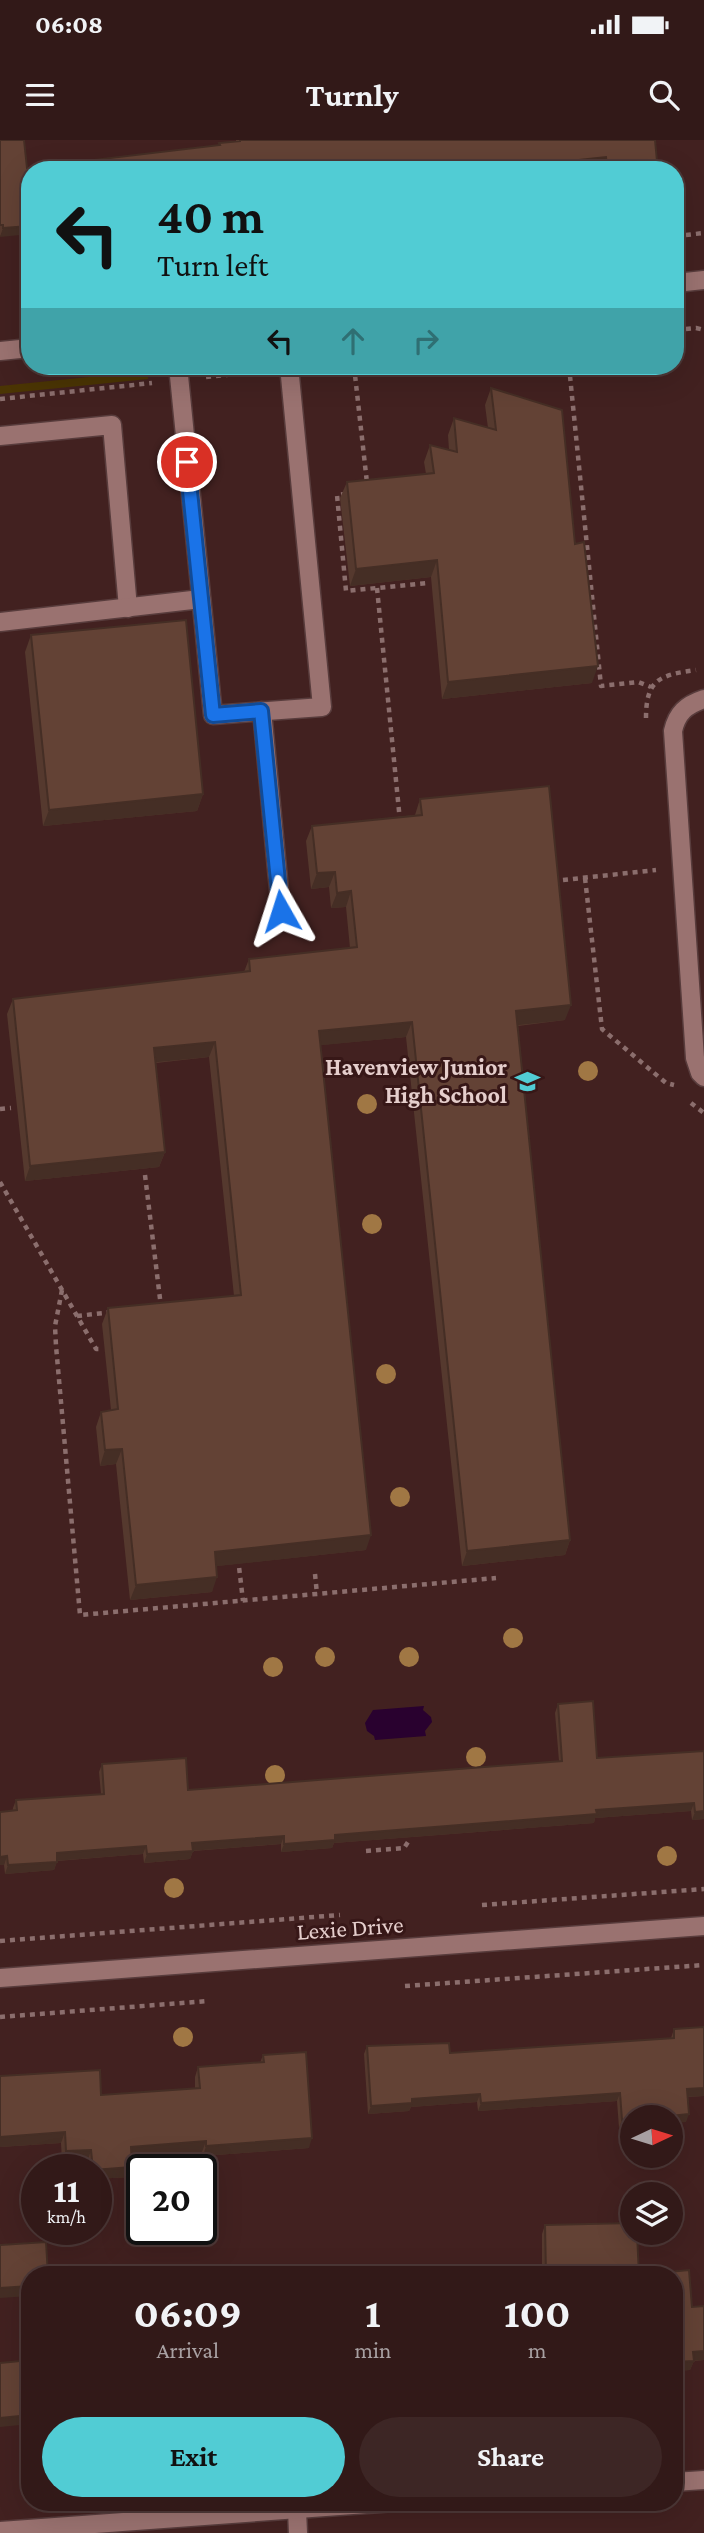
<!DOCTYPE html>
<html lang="en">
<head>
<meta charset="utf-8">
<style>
	:root { --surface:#321918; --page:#3d2625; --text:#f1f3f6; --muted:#a8a0a2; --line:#4d3837; --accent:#51ccd4 }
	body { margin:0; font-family:"Crimson Pro",serif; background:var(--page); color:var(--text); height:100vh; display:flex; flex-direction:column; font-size:26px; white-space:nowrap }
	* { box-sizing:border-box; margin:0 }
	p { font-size:23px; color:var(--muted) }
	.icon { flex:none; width:38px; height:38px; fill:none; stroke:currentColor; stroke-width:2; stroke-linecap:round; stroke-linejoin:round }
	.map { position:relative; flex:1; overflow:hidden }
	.panel { position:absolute; left:21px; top:2126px; width:662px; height:245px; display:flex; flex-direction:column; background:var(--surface); border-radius:28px; box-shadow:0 7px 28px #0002,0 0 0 2px var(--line) }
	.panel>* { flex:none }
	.hud { position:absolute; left:21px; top:21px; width:663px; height:214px; border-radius:28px; box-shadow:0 7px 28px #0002,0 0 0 2px var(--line); background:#51ccd4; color:#111; overflow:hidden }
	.needle { width:46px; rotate:86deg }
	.fabs { position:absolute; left:620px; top:1965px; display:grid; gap:14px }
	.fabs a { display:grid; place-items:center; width:63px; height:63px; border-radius:50%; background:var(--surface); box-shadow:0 7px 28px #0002,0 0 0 2px var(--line); font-size:35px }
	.speed { position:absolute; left:21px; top:2014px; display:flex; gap:14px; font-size:35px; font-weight:700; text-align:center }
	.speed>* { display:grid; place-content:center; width:91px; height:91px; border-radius:50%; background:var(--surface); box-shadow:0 7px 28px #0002,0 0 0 2px var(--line); line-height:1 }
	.speed small { font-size:18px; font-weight:400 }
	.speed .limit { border:4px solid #111; border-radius:10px; background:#fff; color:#111 }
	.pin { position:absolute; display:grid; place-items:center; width:60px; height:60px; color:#fff; margin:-30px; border:4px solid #fff; border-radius:50%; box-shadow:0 2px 7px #0007 }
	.me { position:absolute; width:77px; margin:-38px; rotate:354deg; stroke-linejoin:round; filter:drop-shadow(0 0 5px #0008) }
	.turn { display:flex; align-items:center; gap:24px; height:147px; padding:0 21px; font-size:32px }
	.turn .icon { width:91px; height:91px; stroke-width:2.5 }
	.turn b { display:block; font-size:49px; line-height:60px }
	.lanes { display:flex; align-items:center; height:66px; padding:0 21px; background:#0003; justify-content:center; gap:35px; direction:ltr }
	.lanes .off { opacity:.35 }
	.eta { display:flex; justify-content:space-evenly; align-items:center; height:119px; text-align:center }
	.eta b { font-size:42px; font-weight:700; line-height:49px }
	.cta { display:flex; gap:14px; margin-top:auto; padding:14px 21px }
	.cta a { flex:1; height:80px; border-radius:42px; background:var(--accent); color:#111; font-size:28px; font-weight:700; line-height:80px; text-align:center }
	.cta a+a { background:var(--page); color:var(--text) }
	.status { display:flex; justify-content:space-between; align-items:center; height:49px; padding:0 35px; background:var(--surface); direction:ltr }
	.status svg { height:19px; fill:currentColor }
	header { display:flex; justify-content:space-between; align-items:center; height:91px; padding:0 21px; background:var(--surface); font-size:32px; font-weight:700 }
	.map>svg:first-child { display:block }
	.green { fill:#4b3504 }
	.water { fill:#29012f }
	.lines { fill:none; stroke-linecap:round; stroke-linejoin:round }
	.minor-casing { stroke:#583c3c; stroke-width:21 }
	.path { stroke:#8b6e6d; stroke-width:4.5; stroke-dasharray:5 5; stroke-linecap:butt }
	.minor { stroke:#9a7270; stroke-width:18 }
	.tree { fill:#a07744 }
	.wall { fill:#55392e }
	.shaded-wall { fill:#452e25 }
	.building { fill:#634235; stroke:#452e25; stroke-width:2 }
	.route-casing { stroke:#114b97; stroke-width:18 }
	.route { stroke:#1a73e8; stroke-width:12 }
	.labels { text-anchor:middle; stroke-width:6; stroke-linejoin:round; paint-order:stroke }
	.poi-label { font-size:24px; font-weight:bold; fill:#e5cecc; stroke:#371717; text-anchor:end }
	.street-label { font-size:24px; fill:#e5cecc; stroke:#371717 }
</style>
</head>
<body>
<div class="status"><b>06:08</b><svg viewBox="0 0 49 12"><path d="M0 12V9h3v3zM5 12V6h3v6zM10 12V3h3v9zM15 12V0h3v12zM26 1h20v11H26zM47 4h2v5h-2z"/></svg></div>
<header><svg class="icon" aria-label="menu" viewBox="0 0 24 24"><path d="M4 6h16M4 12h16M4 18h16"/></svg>Turnly<svg class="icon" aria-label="search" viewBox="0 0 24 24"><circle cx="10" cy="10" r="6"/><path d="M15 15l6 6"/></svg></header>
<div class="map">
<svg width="704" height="2393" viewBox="0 0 704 2393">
	<rect width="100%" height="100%" fill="#422120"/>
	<path class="green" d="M148,231V239L0,254V246Z"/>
	<path class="water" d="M424,1566L423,1570L431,1577L432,1582L425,1591L426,1596L375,1600L374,1596L367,1591L365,1583L373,1570Z"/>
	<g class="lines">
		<defs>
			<g id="minor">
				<path d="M676,143L704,140"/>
				<path d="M0,211L30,208"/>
				<path d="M178,226L213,575L322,567L289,226"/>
				<path d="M0,296L112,285L128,468"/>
				<path d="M0,482L201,459"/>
				<path d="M704,559C686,565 677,573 673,591L695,918L700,933L704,937"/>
				<path d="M262,571L281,771"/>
				<path d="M0,1838L704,1786"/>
				<path d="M674,2342L704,2340"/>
				<path d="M297,2370L298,2393"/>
				<path d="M0,2391L394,2362"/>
			</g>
		</defs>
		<use href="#minor" class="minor-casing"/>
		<g class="path">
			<path d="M676,96L704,93"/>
			<path d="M29,163H30"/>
			<path d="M676,190L696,188L704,190"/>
			<path d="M354,226L367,343"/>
			<path d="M569,226L601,546L638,542L651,547"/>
			<path d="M206,237L264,231"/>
			<path d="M0,259L152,243"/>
			<path d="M346,354L337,355L346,451L428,443"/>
			<path d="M377,448L400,681"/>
			<path d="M646,578C646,539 660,535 696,530"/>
			<path d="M585,738L602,889L666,943L674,945"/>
			<path d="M563,740L656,730"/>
			<path d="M691,963L704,973"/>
			<path d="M0,969L11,968"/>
			<path d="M145,1035L161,1167"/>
			<path d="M0,1042L96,1209H101"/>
			<path d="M62,1150L55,1186L56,1206L80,1475L496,1438"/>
			<path d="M77,1176L112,1172"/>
			<path d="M238,1418L243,1461"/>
			<path d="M315,1434L317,1454"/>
			<path d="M366,1711L404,1708L410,1699"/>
			<path d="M482,1765L704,1749"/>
			<path d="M0,1801L340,1775"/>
			<path d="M405,1846L704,1825"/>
			<path d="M0,1877L208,1861"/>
		</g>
		<use href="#minor" class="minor"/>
	</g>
	<g class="tree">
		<circle cx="588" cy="931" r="10"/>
		<circle cx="367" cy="964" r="10"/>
		<circle cx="372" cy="1084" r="10"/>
		<circle cx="386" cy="1234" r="10"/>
		<circle cx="400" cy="1357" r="10"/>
		<circle cx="513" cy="1498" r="10"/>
		<circle cx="325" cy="1517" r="10"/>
		<circle cx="409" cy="1517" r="10"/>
		<circle cx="273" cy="1527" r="10"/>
		<circle cx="476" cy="1617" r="10"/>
		<circle cx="275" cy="1635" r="10"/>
		<circle cx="667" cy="1716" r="10"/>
		<circle cx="174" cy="1748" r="10"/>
		<circle cx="183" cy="1897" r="10"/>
	</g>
	<g class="wall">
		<path d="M0,0L27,28L219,6V3L236,2V0H655L654,29L650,30H603V26L565,30H30L0,97Z"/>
		<path d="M491,248L575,404L592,543L442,559L431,437L350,446L340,358L347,342L426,334L424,322L430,305L449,310L448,295L454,278L488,288L485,265Z"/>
		<path d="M31,495L203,654L197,671L43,686L25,512Z"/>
		<path d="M420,659L565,880L518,886L570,1400L565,1415L462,1426L406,897L320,905L366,1410L216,1426L212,1452L130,1460L116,1324L100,1326L96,1287L101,1272L111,1270L102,1184L108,1168L234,1156L209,917L156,923L165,1012L159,1027L25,1041L7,874L13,859L244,832L249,819L350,808L346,767L331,768L329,747L311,749L306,701L312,686L415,675Z"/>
		<path d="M558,1564L597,1618L704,1611V1679L692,1680L691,1671L595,1678L594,1683L334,1703L332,1708L281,1712V1704L193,1711L190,1719L144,1723L143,1714L57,1721L54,1730L5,1734L4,1725L13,1668L16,1660L101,1654L99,1632L102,1624L188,1650L559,1621L555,1573Z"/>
		<path d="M674,1889L704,1956L688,1957L686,1982L632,1978V1987L619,1988L617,1961L478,1971L477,1962L411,1967L409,1971L368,1974L364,1914L367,1906L450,1913L671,1898Z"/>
		<path d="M263,1915L309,2008L203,2016L202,2012L132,2017V2027L129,2037L96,2039V2030H88V2020L62,2021L61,2003L0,2007L101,1955L195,1948V1937L198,1927L260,1923Z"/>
		<path d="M632,2083V2093H637L639,2135L689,2130L692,2167L704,2166V2220L694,2221L690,2230L674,2231V2135H542V2094L545,2085Z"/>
	</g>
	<g class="shaded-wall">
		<path d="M606,17L603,26L565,30H484Z"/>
		<path d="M657,21L654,29L605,30L607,26Z"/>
		<path d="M30,86V94L0,97L3,88Z"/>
		<path d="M437,420L431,437L350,446L356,429Z"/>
		<path d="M598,526L592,543L442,559L448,542Z"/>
		<path d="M203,654L197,671L43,686L49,670Z"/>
		<path d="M335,732L329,747L311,749L317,733Z"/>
		<path d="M351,751L346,767L331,768L337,753Z"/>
		<path d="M571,865L565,880L510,886L516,871Z"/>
		<path d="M412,882L406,897L313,906L319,891Z"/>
		<path d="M215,902L209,917L148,923L154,908Z"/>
		<path d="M165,1012L159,1027L25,1041L30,1026Z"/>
		<path d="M122,1309L116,1324L100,1326L105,1310Z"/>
		<path d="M371,1395L366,1410L209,1427L215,1412Z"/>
		<path d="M570,1400L565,1415L462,1426L467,1411Z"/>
		<path d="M217,1437L212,1452L130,1460L136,1445Z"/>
		<path d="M694,1663L691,1671L595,1678L594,1683L334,1703L332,1708L281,1712L284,1704L335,1695L596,1670Z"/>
		<path d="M704,1671V1679L692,1680L695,1672Z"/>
		<path d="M284,1696L281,1704L189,1711L192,1703Z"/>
		<path d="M146,1706L143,1714L54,1721L57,1713Z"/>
		<path d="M193,1711L190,1719L144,1723L147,1714Z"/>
		<path d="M7,1716L4,1725H0V1717Z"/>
		<path d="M57,1722L54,1730L5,1734L8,1725Z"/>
		<path d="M704,1948V1956L684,1957L687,1949Z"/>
		<path d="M620,1953L617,1961L478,1971L481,1963Z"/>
		<path d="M480,1954L477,1962L411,1967L409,1971L368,1974L371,1966L412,1959Z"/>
		<path d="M689,1974L686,1982L670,1984V1978H651Z"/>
		<path d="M632,1979V1987L619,1988L622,1980Z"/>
		<path d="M65,1992L61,2003L0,2007V1997Z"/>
		<path d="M312,1998L309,2008L203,2016L206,2006Z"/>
		<path d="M206,2001L202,2012L127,2017L131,2007Z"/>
		<path d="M91,2010L88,2020L62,2021L66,2011Z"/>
		<path d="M132,2027L129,2037L96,2039V2030H92Z"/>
		<path d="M30,2146V2156L0,2158V2148Z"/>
		<path d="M704,2211V2220L690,2221L693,2212Z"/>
		<path d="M694,2221L690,2230L674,2231V2222Z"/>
		<path d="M30,2275V2284L0,2287V2278Z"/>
	</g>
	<g class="building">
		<path d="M0,0H24L27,28L220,5L219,3L240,1V0H655L657,21L607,26L606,17L484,30H30V86L3,88V85H0Z"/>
		<path d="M491,248L562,270L575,404L584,402L598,526L448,542L437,420L356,429L347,342L434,333L430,305L457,312L454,278L496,290Z"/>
		<path d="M186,480L203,654L49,670L31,495Z"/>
		<path d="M549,646L571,865L516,871L570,1400L467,1411L412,882L319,891L371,1395L215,1412L217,1437L136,1445L122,1309L105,1310L101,1272L118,1269L108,1168L241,1155L215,902L154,908L165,1012L30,1026L13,859L250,831L249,819L357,807L351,751L337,753L335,732L317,733L312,686L422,675L420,659Z"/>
		<path d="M593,1561L597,1618L704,1611V1671L695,1672L694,1663L596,1670L597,1674L335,1695V1700L284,1704V1696L192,1703L193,1711L147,1714L146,1706L57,1713V1722L8,1725L7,1716L0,1717V1672L17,1670L16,1660L104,1654L102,1624L186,1618L188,1650L562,1621L558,1564Z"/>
		<path d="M704,1887V1948L687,1949L689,1974L651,1978H632V1979L622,1980L620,1953L481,1963L480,1954L412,1959V1963L371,1966L367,1906L449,1903L450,1913L674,1898V1889Z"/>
		<path d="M306,1912L312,1998L206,2006V2001L131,2007L132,2027L93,2030L91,2010L66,2011L65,1992L0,1997V1936L100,1930L101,1955L200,1948L198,1927L264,1922L263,1915Z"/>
		<path d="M632,2083V2093H637L639,2135L689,2130L692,2167L704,2166V2211L693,2212L694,2221L674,2222V2135H546L545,2085Z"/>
		<path d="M46,2102L48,2135H30V2146L0,2148V2105Z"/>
		<path d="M30,2220V2275L0,2278V2223Z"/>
	</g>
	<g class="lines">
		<defs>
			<path id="route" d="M187,322L213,575L261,571L281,771"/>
		</defs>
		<use href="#route" class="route-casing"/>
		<use href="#route" class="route"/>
	</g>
	<defs>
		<symbol id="school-bare" viewBox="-9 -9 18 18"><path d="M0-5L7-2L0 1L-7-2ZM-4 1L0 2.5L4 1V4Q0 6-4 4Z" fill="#51ccd4" stroke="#371717" stroke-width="2.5" paint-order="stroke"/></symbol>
	</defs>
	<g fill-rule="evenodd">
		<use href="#school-bare" x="510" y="924" width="35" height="35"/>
	</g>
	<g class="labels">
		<g class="poi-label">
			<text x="507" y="935">Havenview Junior<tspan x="507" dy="28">High School</tspan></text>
		</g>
		<g class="street-label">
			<text transform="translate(350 1788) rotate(-4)" y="8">Lexie Drive</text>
		</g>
	</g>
</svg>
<div class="fabs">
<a><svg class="needle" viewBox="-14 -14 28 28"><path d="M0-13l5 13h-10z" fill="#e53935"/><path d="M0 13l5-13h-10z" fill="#a8a0a2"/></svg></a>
<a><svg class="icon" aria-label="layers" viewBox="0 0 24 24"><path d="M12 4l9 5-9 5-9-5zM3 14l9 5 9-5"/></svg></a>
</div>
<div class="speed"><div>11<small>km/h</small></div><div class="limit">20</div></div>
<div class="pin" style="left:187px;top:322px;background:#d93025"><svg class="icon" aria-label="arrive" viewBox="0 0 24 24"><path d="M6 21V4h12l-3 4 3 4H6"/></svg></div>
<svg class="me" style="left:281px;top:771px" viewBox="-20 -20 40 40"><path d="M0-17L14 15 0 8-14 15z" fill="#1a73e8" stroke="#fff" stroke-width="4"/></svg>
<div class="hud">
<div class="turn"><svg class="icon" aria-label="left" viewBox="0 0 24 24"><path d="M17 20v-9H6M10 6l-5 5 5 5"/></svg><div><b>40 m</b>Turn left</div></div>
<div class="lanes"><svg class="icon" aria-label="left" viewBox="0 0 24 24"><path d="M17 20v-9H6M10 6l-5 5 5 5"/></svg><svg class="icon off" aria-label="ahead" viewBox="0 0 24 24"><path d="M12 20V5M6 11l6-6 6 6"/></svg><svg class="icon off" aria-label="right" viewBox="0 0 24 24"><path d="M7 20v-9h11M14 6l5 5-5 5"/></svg></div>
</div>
<section class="panel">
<div class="eta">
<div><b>06:09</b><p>Arrival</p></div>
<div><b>1</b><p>min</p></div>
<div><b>100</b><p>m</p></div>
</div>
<div class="cta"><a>Exit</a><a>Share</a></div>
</section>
</div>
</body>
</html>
